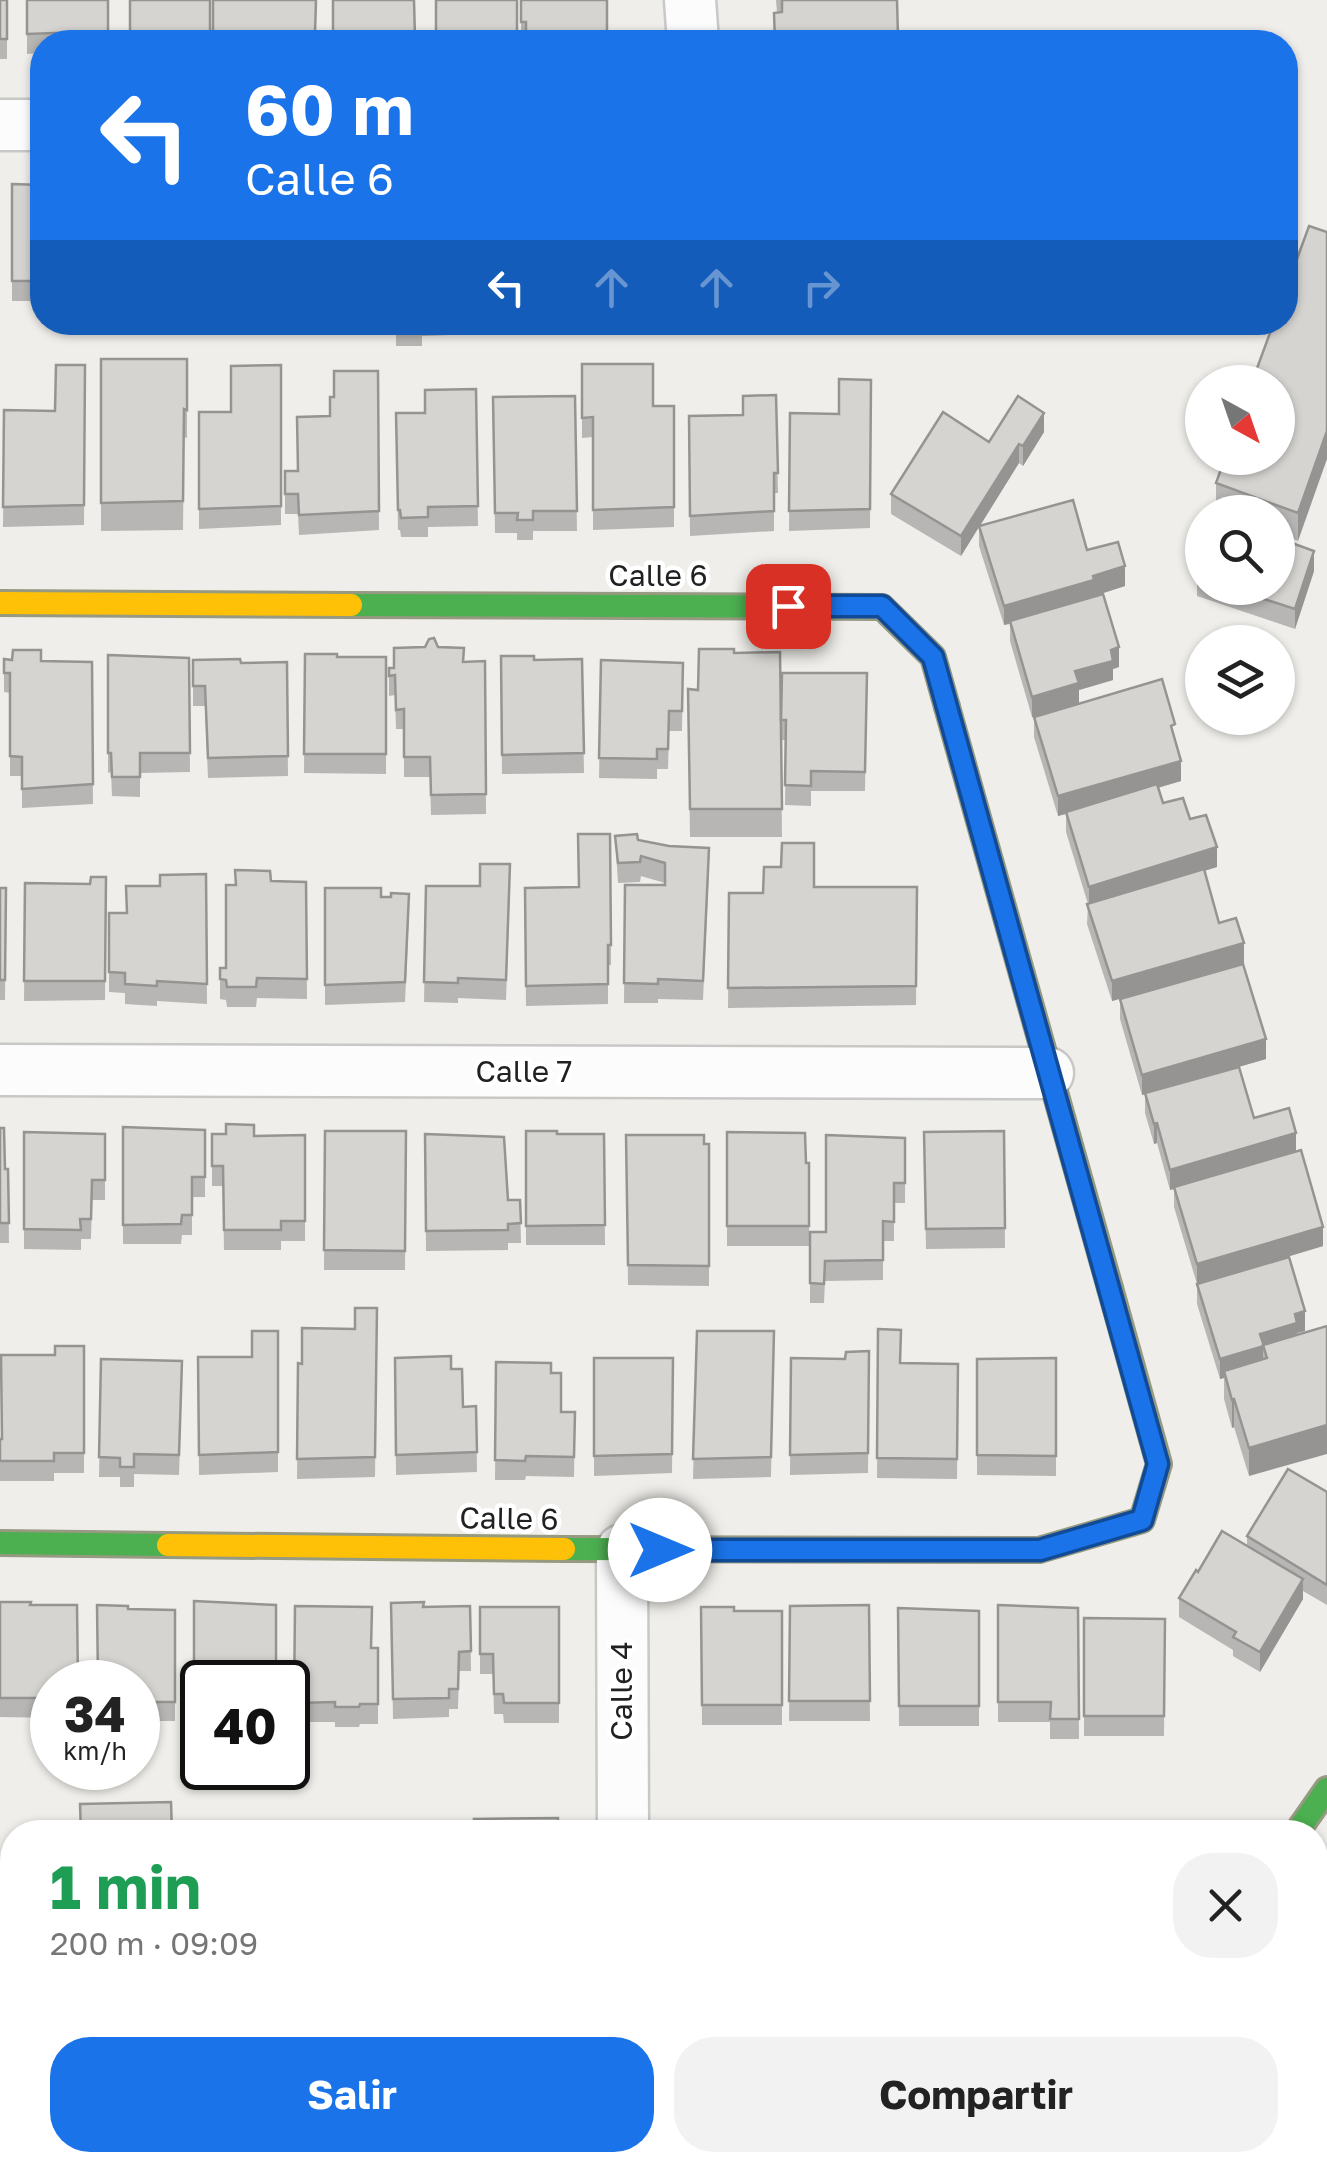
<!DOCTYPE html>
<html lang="es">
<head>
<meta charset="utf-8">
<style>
	:root { --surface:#fff; --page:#f2f2f2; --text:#222; --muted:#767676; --accent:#1a73e8 }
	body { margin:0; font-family:"Golos Text",sans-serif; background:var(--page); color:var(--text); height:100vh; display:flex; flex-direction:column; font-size:38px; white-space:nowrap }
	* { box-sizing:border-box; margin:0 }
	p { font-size:32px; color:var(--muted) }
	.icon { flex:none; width:55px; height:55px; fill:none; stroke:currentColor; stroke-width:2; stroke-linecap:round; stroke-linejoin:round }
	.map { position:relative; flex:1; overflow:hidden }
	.details { position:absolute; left:0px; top:1820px; width:1328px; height:352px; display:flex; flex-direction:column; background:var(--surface); border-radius:40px 40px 0 0; box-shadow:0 2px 8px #0004 }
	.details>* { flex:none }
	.guide { position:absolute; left:30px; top:30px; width:1268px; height:305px; border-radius:40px; box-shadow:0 2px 8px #0004; background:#1a73e8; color:#fff; overflow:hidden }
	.needle { width:65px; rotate:140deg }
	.tools { position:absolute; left:1185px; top:365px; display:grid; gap:20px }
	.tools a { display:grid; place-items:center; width:110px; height:110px; border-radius:50%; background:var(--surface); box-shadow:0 2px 8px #0004; font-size:50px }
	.speed { position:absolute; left:30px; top:1660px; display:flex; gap:20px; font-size:50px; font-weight:700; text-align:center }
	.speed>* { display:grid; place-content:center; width:130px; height:130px; border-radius:50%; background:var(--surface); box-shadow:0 2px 8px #0004; line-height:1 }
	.speed small { font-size:25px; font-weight:400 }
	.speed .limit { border:5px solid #111; border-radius:15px; background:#fff; color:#111 }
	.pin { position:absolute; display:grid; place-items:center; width:85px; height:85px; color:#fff; margin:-42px; border-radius:20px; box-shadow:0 5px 15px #0006 }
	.me { position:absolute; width:110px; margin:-55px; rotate:90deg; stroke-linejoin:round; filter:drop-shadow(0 0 8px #0008) }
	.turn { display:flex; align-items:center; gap:35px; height:210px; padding:0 50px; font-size:45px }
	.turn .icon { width:130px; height:130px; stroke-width:2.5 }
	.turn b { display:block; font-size:70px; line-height:85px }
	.lanes { display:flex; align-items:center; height:95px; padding:0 50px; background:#0003; justify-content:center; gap:50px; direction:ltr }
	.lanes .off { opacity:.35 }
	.round { display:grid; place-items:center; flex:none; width:105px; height:105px; border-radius:40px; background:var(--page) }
	.summary { display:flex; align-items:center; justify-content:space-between; height:170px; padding:0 50px }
	h1 { font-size:60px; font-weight:700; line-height:75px; color:#1e9e55 }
	.primary-button { display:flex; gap:20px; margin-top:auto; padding:20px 50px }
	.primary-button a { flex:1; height:115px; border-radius:40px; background:var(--accent); color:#fff; font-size:40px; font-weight:700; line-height:115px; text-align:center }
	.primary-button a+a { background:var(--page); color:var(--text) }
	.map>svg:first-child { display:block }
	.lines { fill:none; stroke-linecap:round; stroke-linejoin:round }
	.street-casing { stroke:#c8c8c6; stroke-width:55 }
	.fast-casing { stroke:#969a80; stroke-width:28 }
	.slow-casing { stroke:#969a80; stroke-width:28 }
	.street { stroke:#fdfcfc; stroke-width:50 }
	.fast { stroke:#4caf50; stroke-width:22 }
	.slow { stroke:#ffc107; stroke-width:22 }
	.wall { fill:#b8b6b4 }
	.shaded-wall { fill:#969492 }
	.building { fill:#d6d4d1; stroke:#969492; stroke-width:2.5 }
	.route-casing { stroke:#114b97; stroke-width:25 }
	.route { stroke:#1a73e8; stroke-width:18 }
	.labels { text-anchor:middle; stroke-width:9; stroke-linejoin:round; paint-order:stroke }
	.street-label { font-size:30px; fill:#212121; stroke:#fff }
</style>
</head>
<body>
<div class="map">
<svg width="1327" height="2172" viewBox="0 0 1327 2172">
	<rect width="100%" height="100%" fill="#efeeea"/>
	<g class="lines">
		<defs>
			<g id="street">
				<path d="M690,0L693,42"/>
				<path d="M0,125H42"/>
				<path d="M0,1070L1048,1073"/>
				<path d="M622,1550L623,1832"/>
				<path d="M0,2047H12"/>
				<path d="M625,2160V2172"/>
			</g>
			<g id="fast">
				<path d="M351,605L882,607L933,657L947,707"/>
				<path d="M0,1543L168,1545"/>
				<path d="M564,1549L1039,1550L1142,1520L1159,1464L1110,1288"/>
				<path d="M1297,1832L1327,1789"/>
				<path d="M1185,2172L1187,2160"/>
			</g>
			<g id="slow">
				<path d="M0,603L351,605"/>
				<path d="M947,707L1110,1288"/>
				<path d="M168,1545L564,1549"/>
			</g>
		</defs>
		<use href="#street" class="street-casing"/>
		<use href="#fast" class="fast-casing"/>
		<use href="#slow" class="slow-casing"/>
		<use href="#street" class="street"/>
		<use href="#fast" class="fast"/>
		<use href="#slow" class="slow"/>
	</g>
	<g class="wall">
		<rect x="0" y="0" width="7" height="59"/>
		<path d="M27,0H108V42H42V53L27,54Z"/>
		<path d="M130,0H211L210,42H130Z"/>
		<path d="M213,0H316L315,42H213Z"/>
		<path d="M333,0H414L415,42H333Z"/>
		<rect x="436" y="0" width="81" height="42"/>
		<rect x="521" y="0" width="86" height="42"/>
		<path d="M776,0H897L898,42H774V13H777Z"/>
		<path d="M12,184L42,185V301H12Z"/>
		<path d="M1309,226L1298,541L1278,533V512H1221L1216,511V483Z"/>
		<rect x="111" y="322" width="84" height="2"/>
		<path d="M396,322H450V335L422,336V346H396Z"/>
		<path d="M101,359H187V438L184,437L183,530L101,531Z"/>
		<path d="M582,364L653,406H674V527L593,530V437L582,438Z"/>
		<path d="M85,365L84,525L3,527L4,410L55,411Z"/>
		<path d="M281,365V525L199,529V412H231Z"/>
		<path d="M378,371L379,530L299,535L298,514H285V471H298L330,416L334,397Z"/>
		<path d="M871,380L870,528L789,531L790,413L839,414Z"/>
		<path d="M476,389L478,526L428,527V537H401L400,530H398L396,413H425Z"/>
		<path d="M776,395L778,493H774V531L690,536L689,416L743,415Z"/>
		<path d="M575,396L577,531H533V540H517V533H495L493,397Z"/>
		<path d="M1044,432L1023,466L1019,463L980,526L1087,550L1125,586L1094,596L1119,667L1113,669V680L1079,690V703L1032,717L1010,641V624L1004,625L979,546V526L961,556L891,514V494L989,442Z"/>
		<path d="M1202,560V588H1278L1314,571L1295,629L1197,596V576Z"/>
		<path d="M438,647L464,662L485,661L486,814L431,815L430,777H404V729H396L395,695L389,696V668H394Z"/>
		<path d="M734,653L781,736L782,673H867L865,791H811V806L785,805L786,740H781L782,837H690L688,689L698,690Z"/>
		<path d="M305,654L337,657H386V774L304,773Z"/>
		<path d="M108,655L189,658L190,772L140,773V797L112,796L111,772L108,773Z"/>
		<path d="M501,656L534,660L582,659L584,773L502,774Z"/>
		<path d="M4,659L92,662L93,804L22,808V776H10V693L4,692Z"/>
		<path d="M193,660L241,663L287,662L288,776L208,778L205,706H193Z"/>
		<path d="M601,660L683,663L682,731H669L668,769H657V779L599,778Z"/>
		<path d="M1034,717L1175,742L1181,781L1158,788L1163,803L1190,819L1217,867L1204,871L1219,923L1244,963L1112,1001L1087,924L1088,904L1066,832V814L1058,816L1034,737Z"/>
		<path d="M610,834L611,965H608V1004L526,1006L525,888L579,887Z"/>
		<path d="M615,836L638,840L709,868L703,1000L658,999V1003H624L625,885H665V883L641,876L640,882L618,883Z"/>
		<path d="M235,870L271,881L306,882L307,999L257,998L256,1007H227L226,1000L220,999V968H226L235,885Z"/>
		<path d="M206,874L207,1004L157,1001V1006L125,1004V993L109,992V913H126V886H160Z"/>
		<path d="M106,877L105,1000L24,1001L25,883L90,884Z"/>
		<path d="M510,884L506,1000L458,998V1003L424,1002L426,886H480Z"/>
		<path d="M814,887H917L916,1005L728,1008L729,893H763Z"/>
		<path d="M0,888H6L5,1000H0Z"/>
		<path d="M325,888L381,897L409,914L405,1002L325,1005Z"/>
		<path d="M1120,999L1266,1059L1210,1075L1254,1118L1296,1152L1323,1246L1197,1284L1174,1207V1189L1170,1190L1157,1143L1154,1144L1145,1113V1094L1142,1095L1120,1019Z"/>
		<path d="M123,1127L205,1130V1197H192V1235H182L181,1244H123Z"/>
		<path d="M0,1128L5,1169H8L9,1243H0Z"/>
		<path d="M325,1131H406L405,1270H324Z"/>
		<path d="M526,1131L557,1134H604L605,1245H526Z"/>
		<path d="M1004,1131L1005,1248L926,1249L924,1132Z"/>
		<path d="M24,1132L105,1134V1200H92L91,1239H81V1250L24,1249Z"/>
		<path d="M727,1132L809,1163V1246H727Z"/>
		<path d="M212,1134L254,1136L305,1135V1241H281V1250H224L223,1186H212Z"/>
		<path d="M425,1134L508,1200H520L521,1243H508V1250L426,1251Z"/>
		<path d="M626,1135L709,1144V1286L628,1285Z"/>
		<path d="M905,1138V1203H894V1241H883V1280L825,1281L824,1303H810V1232H826Z"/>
		<path d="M1197,1284L1305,1331L1297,1333L1249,1476L1234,1427L1232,1428L1224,1399V1378L1220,1379L1197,1304Z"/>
		<path d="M377,1308L375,1477L297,1479L298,1363L302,1364L355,1329Z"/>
		<path d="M878,1329L900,1363L958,1364L957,1479L877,1478Z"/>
		<path d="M278,1331V1472L199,1475L198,1357H252Z"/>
		<path d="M697,1331H774L771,1477L693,1479Z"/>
		<path d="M84,1346V1473H54V1481H0V1439H2L55,1355Z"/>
		<path d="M869,1351L868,1473L790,1475L791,1358L845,1359Z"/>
		<path d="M395,1358L451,1369L463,1407L476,1406L477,1472L396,1475Z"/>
		<path d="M594,1358H673L672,1473L594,1476Z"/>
		<path d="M1056,1358V1476L977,1475V1359Z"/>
		<path d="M101,1359L182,1381L179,1475L134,1474V1487H120V1477H99Z"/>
		<path d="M496,1362L551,1373L561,1412H575L574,1477L526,1476L525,1480H495Z"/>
		<path d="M1327,1492V1605L1303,1591V1599L1260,1672L1233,1656V1650L1179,1617V1598L1198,1572L1247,1545V1536Z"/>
		<path d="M194,1601L202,1682V1719H194Z"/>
		<path d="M0,1602L30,1605L52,1682V1718L0,1717Z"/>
		<path d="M391,1603L423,1607L470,1606L471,1671H459L458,1709H449V1717L393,1719Z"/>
		<path d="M869,1605L870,1721H789L790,1606Z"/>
		<path d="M998,1605L1078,1608L1079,1739H1050V1722H998Z"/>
		<path d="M295,1606L372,1648H378V1724H360L359,1727H335V1722H294Z"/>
		<path d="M480,1607H559V1723H504L503,1714H494L493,1674H480Z"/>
		<path d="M701,1607L734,1611H782V1725H702Z"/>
		<path d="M898,1608L979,1611V1726H899Z"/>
		<path d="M128,1609L175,1610V1721H138V1682Z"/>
		<path d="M1084,1618L1165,1619L1164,1736H1084Z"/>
		<path d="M0,1860H12V1981H1L0,1976Z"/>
	</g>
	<g class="shaded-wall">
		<path d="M1044,413V432L1023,466V446Z"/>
		<path d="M1327,431V459L1298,541V513Z"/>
		<path d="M1019,444V463L961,556V536Z"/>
		<path d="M1314,551V571L1295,629V609Z"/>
		<path d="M1125,566V586L1094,596V600L1004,625V606Z"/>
		<path d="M1119,647V667L1113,669V680L1079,690V703L1032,717V697L1111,650Z"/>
		<path d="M1181,761V781L1058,816V796Z"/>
		<path d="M1217,847V867L1089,906V887Z"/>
		<path d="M1244,943V963L1112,1001V981Z"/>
		<path d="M1266,1039V1059L1142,1095V1075Z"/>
		<path d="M1157,1123V1143L1154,1144V1124Z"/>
		<path d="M1296,1133V1153L1170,1190V1170Z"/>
		<path d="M1323,1227V1246L1197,1284V1264Z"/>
		<path d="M1305,1311V1331L1297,1333V1342L1263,1345V1366L1224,1371V1378L1220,1379V1359L1295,1314Z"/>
		<path d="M1234,1399V1427L1232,1428V1400Z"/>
		<path d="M1327,1425V1454L1249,1476V1448Z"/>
		<path d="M1303,1579V1599L1260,1672V1652Z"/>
	</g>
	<g class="building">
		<rect x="0" y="0" width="7" height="39"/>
		<path d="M27,0H108V31L27,34Z"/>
		<path d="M130,0H210V37L163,36L162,40H130Z"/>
		<path d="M213,0H316L315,33L213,36Z"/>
		<path d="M333,0H414L415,38H390V42L333,41Z"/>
		<path d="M436,0H517V34L436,36Z"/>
		<path d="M521,0H607V32H526V22H521Z"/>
		<path d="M782,0H897L898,37L775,42L774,13L782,12Z"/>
		<path d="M12,184L42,185V281H12Z"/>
		<path d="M1309,226L1327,232V431L1298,513L1216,483L1225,458H1278V382H1252L1274,322H1285V292Z"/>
		<rect x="396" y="322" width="26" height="4"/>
		<path d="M101,359H187V410L184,409L183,501L101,503Z"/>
		<path d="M582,364H653V406H674V507L593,510V417L582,418Z"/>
		<path d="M56,365H85L84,505L3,507L4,410L55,411Z"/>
		<path d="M281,365V506L199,509V412H231V366Z"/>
		<path d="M334,371H378L379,511L299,515L298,494H285V471H298L297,417L330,416V397H334Z"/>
		<path d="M839,379L871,380L870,509L789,511L790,413L839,414Z"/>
		<path d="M476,389L478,506L428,507V517L401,518L400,510H398L396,413H425V390Z"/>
		<path d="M776,395L778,473H774V511L690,516L689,416L743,415V396Z"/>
		<path d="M575,396L577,511H533V520H517L518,513H495L493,397Z"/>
		<path d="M1018,396L1044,413L1023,446L1019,444L961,536L891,494L943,412L989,442Z"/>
		<path d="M1073,500L1087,550L1118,542L1125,566L1093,576L1094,580L1004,606L979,526Z"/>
		<path d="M1278,538L1314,551L1295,609L1230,588H1278Z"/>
		<path d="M1202,560V578L1197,576Z"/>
		<path d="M1103,594L1119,647L1111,650L1113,661L1075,671L1079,683L1032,697L1010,621Z"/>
		<path d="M434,638L438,647L464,648L463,662L485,661L486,794L431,795L430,757H404V709L396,710L395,675L389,676V668H394V648L425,647L429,639Z"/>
		<path d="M699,649H734V653L780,652L782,809H690L688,689L698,690Z"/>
		<path d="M13,650H41V661L92,662L93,784L22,789V757L10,756V673H4V659L12,660Z"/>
		<path d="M305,654H337V657H386V754H304Z"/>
		<path d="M108,655L189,658L190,753H140V777H112L111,753H108Z"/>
		<path d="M501,656H534V660L582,659L584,753L502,755Z"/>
		<path d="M240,659L241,663L287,662L288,756L208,758L205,686H193V660Z"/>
		<path d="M601,660L683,663L682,711H669L668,749H657V759L599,758Z"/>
		<path d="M782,673H867L865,772L811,771V786L785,785L786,720H781Z"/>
		<path d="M1162,679L1175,724L1171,726L1181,761L1058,796L1034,717Z"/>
		<path d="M1157,784L1163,803L1183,798L1190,819L1206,815L1217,847L1089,887L1066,812Z"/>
		<path d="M578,834H610L611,945H608V984L526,986L525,888L579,887Z"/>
		<path d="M637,834L638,840L669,846L709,848L703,981L658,979V984L624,983L625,885H665V863L641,856L640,862L618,863L615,836Z"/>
		<path d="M782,843H814V887H917L916,986L728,988L729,893H763L764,867H781Z"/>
		<path d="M480,864H510L506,980L458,978V983L424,982L426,886H480Z"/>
		<path d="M1204,869L1219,923L1236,918L1244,943L1112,981L1087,904Z"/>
		<path d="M235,870L270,871L271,881L306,882L307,979L257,978L256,987H227L226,980L220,979V968H226V885H236Z"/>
		<path d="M206,874L207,984L157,981V986L125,984V973L109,972V913H127L126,886H160V875Z"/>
		<path d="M91,877H106L105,981H24L25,883L90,884Z"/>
		<path d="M0,888H6L5,980H0Z"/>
		<path d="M325,888H381V897H391V893L409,894L405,982L325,985Z"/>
		<path d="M1243,964L1266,1039L1142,1075L1120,999Z"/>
		<path d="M1239,1067L1254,1118L1289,1108L1296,1133L1170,1170L1157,1123L1154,1124L1145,1093Z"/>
		<path d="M226,1124L254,1125V1136L305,1135V1221H281V1230H224L223,1166H212V1134H226Z"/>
		<path d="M123,1127L205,1130V1177H192V1215H182L181,1224L123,1225Z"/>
		<path d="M0,1128H4L5,1169H8L9,1223H0Z"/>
		<path d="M325,1131H406L405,1251L324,1250Z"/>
		<path d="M526,1131H557V1134H604L605,1225L526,1226Z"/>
		<path d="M1004,1131L1005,1228L926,1229L924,1132Z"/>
		<path d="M24,1132L105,1134V1180H92L91,1219H80L81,1230L24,1229Z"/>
		<path d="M727,1132L805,1133L806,1163H809V1226H727Z"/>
		<path d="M425,1134L504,1137L508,1200H520L521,1223L508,1224V1230L426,1231Z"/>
		<path d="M626,1135H704V1144H709V1266L628,1265Z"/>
		<path d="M826,1135L905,1138V1183H894V1222L883,1221V1260L825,1261L824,1284L810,1283V1232H826Z"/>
		<path d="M1301,1150L1323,1227L1197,1264L1174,1187Z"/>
		<path d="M1289,1257L1305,1311L1295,1314L1297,1323L1260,1334L1264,1346L1220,1359L1197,1284Z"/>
		<path d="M355,1308H377L375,1457L297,1459L298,1363L302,1364V1328L355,1329Z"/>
		<path d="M1327,1326V1425L1249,1448L1234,1399L1232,1400L1224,1371L1267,1358L1263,1345Z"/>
		<path d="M878,1329L901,1330L900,1363L958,1364L957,1459L877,1458Z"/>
		<path d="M252,1331H278V1452L199,1455L198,1357H252Z"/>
		<path d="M697,1331H774L771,1457L693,1459Z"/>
		<path d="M55,1346H84V1453H54V1461H0V1439H2L1,1355H55Z"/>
		<path d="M869,1351L868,1453L790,1455L791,1358L845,1359L846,1352Z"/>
		<path d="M451,1356V1369H462L463,1407L476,1406L477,1452L396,1455L395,1358Z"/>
		<path d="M594,1358H673L672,1454L594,1456Z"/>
		<path d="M1056,1358V1456L977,1455V1359Z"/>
		<path d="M101,1359L182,1361L179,1455L134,1454V1467H120V1458L99,1457Z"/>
		<path d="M496,1362L551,1363V1373H561V1412H575L574,1457L526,1456L525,1461L495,1460Z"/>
		<path d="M1288,1469L1327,1492V1585L1247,1536Z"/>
		<path d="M1222,1531L1303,1579L1260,1652L1233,1637L1236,1632L1179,1598L1196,1570L1198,1572Z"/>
		<path d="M194,1601L276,1605V1682H202V1700H194Z"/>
		<path d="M0,1602H31L30,1605H77L78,1682H52V1698H0Z"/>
		<path d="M424,1602L423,1607L470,1606L471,1651L459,1652L458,1689H449V1698L393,1699L391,1603Z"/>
		<path d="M97,1605L128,1606V1609L175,1610V1702H138V1682H98Z"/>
		<path d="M869,1605L870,1701H789L790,1606Z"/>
		<path d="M998,1605L1078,1608L1079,1719H1050L1051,1702H998Z"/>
		<path d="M295,1606L372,1607L371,1648H378V1704H360L359,1707H335V1702L294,1703Z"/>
		<path d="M480,1607H559V1703H504L503,1694H494L493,1654H480Z"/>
		<path d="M701,1607H734V1611H782V1705H702Z"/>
		<path d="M898,1608L979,1611V1706H899Z"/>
		<path d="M1084,1618L1165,1619L1164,1716H1084Z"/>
		<path d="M171,1802L172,1832H81L80,1804Z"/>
		<path d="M558,1818V1832H475L474,1819Z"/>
		<path d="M0,1860H12V1961H1L2,1956H0Z"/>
		<path d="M0,2103H12V2160H63V2172H0Z"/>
		<rect x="80" y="2160" width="82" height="12"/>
		<rect x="180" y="2160" width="81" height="12"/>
		<rect x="281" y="2160" width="79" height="12"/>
		<path d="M379,2160H460V2163L466,2164V2172H378Z"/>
		<rect x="474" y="2160" width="83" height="12"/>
	</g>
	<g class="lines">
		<defs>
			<path id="route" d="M660,1550H1040L1142,1520L1158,1464L933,657L882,606H788"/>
		</defs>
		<use href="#route" class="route-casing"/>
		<use href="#route" class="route"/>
	</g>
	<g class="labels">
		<g class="street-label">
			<text x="658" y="586">Calle 6</text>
			<text x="524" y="1082">Calle 7</text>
			<text transform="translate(509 1519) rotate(1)" y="10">Calle 6</text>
			<text transform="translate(622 1691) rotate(-90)" y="10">Calle 4</text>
		</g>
	</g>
</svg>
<div class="tools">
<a><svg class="needle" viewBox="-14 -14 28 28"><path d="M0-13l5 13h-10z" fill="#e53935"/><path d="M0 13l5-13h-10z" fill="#767676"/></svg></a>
<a><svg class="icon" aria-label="search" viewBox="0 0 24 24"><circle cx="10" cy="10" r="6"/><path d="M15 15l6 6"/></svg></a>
<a><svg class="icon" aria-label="layers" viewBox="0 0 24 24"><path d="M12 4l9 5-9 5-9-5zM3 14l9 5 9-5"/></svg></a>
</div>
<div class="speed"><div>34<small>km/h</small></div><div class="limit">40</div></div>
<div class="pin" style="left:788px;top:606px;background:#d93025"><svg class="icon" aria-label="arrive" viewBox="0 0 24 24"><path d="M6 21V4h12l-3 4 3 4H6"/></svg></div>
<svg class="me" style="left:660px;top:1550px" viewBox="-20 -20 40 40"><circle r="19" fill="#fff"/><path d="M0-13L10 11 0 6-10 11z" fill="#1a73e8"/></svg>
<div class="guide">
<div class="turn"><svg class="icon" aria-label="left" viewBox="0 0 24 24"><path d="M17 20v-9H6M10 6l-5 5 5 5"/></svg><div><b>60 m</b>Calle 6</div></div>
<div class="lanes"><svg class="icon" aria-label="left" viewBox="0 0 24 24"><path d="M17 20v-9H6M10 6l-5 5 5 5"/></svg><svg class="icon off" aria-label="ahead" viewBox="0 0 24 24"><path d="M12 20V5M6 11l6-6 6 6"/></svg><svg class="icon off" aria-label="ahead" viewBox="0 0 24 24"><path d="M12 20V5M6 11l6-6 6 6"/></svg><svg class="icon off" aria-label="right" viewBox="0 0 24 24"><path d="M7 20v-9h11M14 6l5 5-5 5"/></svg></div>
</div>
<section class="details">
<div class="summary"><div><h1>1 min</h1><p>200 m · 09:09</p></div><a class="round"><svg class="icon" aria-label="close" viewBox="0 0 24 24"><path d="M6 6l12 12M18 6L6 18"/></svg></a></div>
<div class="primary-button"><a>Salir</a><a>Compartir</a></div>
</section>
</div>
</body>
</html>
